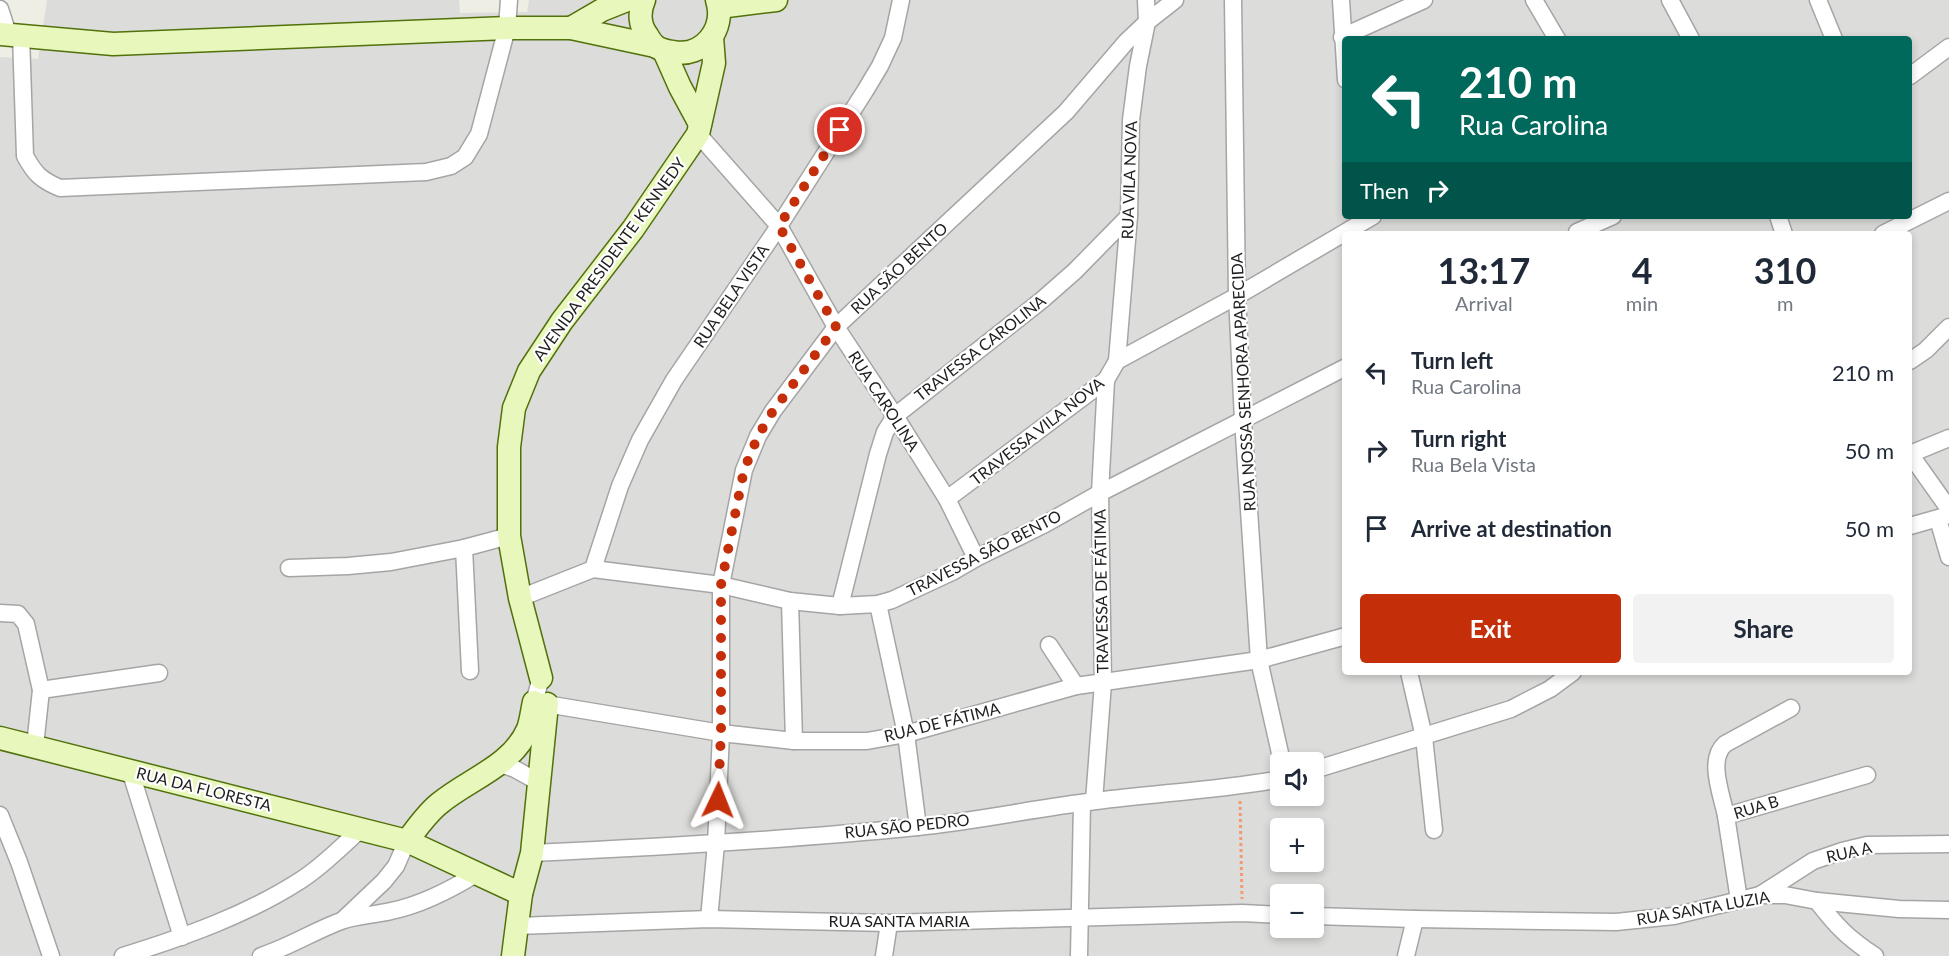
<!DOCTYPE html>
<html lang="en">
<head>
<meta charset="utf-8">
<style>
	:root { --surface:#fff; --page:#f2f2f3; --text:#1f2937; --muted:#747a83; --accent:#c42f09 }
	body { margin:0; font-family:Lato,sans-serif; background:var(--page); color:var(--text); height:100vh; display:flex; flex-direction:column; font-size:22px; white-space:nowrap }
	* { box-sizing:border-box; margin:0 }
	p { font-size:20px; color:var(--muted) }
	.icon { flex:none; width:33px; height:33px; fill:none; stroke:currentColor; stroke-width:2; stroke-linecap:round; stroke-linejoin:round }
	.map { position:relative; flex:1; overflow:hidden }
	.sheet { position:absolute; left:1342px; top:231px; width:570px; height:444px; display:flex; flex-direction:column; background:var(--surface); border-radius:6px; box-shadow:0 3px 9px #0003 }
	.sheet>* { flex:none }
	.banner { position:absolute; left:1342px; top:36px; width:570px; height:183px; border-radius:6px; box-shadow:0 3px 9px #0003; background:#00695c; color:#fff; overflow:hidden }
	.tools { position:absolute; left:1270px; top:752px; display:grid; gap:12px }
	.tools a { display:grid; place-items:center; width:54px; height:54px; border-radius:6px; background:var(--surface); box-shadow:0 3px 9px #0003; font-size:30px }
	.pin { position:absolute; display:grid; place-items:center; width:51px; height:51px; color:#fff; margin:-26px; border:3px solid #fff; border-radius:50%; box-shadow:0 2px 6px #0007 }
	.me { position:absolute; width:66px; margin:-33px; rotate:2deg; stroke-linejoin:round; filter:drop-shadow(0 0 4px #0008) }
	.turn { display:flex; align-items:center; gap:21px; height:126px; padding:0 18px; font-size:27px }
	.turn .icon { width:78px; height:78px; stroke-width:2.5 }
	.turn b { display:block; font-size:42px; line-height:51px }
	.then { display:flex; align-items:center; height:57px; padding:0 18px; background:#0003; gap:12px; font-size:22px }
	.eta { display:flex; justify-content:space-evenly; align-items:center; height:102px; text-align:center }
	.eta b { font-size:36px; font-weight:700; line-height:42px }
	.cta { display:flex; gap:12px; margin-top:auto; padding:12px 18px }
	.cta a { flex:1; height:69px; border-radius:6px; background:var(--accent); color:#fff; font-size:24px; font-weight:700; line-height:69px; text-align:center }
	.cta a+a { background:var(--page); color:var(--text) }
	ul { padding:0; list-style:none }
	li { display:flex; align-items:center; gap:18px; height:78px; padding:0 18px }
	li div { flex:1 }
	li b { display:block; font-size:22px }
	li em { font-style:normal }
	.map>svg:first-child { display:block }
	.residential { fill:#dcdcdb; fill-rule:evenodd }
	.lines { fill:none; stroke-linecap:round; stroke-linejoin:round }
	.street-casing { stroke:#a5a5a5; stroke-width:19 }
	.secondary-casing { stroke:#51710a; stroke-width:25 }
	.path { stroke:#f49971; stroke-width:3; stroke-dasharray:3 3; stroke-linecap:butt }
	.street { stroke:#fff; stroke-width:16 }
	.secondary { stroke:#e8f7bb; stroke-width:22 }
	.route { stroke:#c42f09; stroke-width:10; stroke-dasharray:0 18 }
	.labels { text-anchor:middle; stroke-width:4.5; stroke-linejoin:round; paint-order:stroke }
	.street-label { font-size:16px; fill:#1e1e1e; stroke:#fff }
</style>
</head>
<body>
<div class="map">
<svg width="1949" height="956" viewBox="0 0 1949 956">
	<rect width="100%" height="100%" fill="#efeee5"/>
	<path class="residential" d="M47,0H459L460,13L527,12L529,0H1949V956H0V57L38,59ZM1346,39H1910V216H1346ZM1346,234H1910V672H1346ZM1281,762H1314V795H1281ZM1281,828H1314V861H1281ZM1281,894H1314V927H1281Z"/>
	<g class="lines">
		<defs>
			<g id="street">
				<path d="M1233,0L1237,296L1243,420L1259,660L1282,762"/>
				<path d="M1341,0L1346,80"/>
				<path d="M1534,0L1557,39"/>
				<path d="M1670,0L1691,39"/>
				<path d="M1818,0L1834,39"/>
				<path d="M0,9L8,34"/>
				<path d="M21,35L25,156C35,174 41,180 60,188L426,172L451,166L465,157L479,134L507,28L509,0"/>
				<path d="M1342,37L1424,0"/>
				<path d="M1910,76L1949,47"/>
				<path d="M698,134L779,226L836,327L895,416L947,499L976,558"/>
				<path d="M1778,216L1784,234"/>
				<path d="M1577,232L1613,216"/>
				<path d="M1883,234L1949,201"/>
				<path d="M1117,361L1129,216L1131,120L1138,66L1147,22L1146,0"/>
				<path d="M1910,361L1926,350L1949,327"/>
				<path d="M1910,454L1949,509"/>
				<path d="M1910,454L1949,438"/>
				<path d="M947,499L1106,380L1117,361L1237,296L1373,216"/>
				<path d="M1938,519L1949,557"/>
				<path d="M1910,526L1949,515"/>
				<path d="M289,568L348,566L391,562L464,548"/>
				<path d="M593,569L721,585L790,601L840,606L878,604L892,600L952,572L976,558L1045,524L1100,493L1346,367"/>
				<path d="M593,569L620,486L640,440L674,380L779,226L865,91L880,66L893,38L901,0"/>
				<path d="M520,598L593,569"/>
				<path d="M790,601L794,741"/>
				<path d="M878,604L906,734L918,827"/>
				<path d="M840,606L878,454L885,432L895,416L1042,300L1075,271L1129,216"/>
				<path d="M0,613L18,614L26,624L41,690L35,746"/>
				<path d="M1049,645L1076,686"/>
				<path d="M470,671L464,548L509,536"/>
				<path d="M1409,672L1424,737L1434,830"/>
				<path d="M541,678L534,702L721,733L794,741H867L906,734L1076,686L1259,660L1346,636"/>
				<path d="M41,690L159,673"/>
				<path d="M500,764L515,769L540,783"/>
				<path d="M130,770L182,937"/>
				<path d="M1314,770L1511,709L1550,689L1573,672"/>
				<path d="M1094,801L1103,683L1100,493L1106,380"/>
				<path d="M0,815L19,862L51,956"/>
				<path d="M1726,816C1722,795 1707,760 1725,744L1791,708"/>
				<path d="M532,853C660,847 788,840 917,827C977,821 1036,808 1096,801C1158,793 1220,790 1281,779"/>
				<path d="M1760,895L1813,861L1842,851L1867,845L1949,844"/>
				<path d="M1739,900L1726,816L1867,775"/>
				<path d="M1817,901C1837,927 1848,938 1875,956"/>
				<path d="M1314,916L1415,919L1616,922L1674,916L1760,895H1785L1817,901L1899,909L1949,910"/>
				<path d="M344,919L384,881L396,866L407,841"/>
				<path d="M709,919L716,844L721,733V585L744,470L758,436L773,411L836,327L1066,112L1126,42L1147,22L1175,0"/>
				<path d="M517,926L709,919L889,923L1242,913L1281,915"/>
				<path d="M123,956C184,937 247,915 301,880C323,866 342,846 361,829"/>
				<path d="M261,956C289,947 314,931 341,921C357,915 375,915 391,911C421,905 450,890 476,874"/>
				<path d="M884,956L889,923"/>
				<path d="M1079,956L1082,803"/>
				<path d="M1406,956L1415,919"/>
			</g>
			<g id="secondary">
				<path d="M644,0C639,11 639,25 647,35C649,39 652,43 655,46C660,50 666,51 673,52C703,58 726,29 717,0"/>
				<path d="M719,7L776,0"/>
				<path d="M571,28L602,10L627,0"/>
				<path d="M0,34L113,44L507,28H571L655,46"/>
				<path d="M664,51L680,87L700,124"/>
				<path d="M541,678L520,598L509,536V447L514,408L529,371L562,321L633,229L698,134L714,63L712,37"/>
				<path d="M0,738L407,841L521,894"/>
				<path d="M407,841C417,828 427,813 440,803C469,779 512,766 528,729C531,721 532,711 534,702"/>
				<path d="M513,956L521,894L532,853L547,704"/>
			</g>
		</defs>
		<use href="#street" class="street-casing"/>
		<use href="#secondary" class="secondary-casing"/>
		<path class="path" d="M1240,801L1242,899"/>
		<use href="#street" class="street"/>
		<use href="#secondary" class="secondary"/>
	</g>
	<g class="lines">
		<path class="route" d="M718,800L721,733V585L744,470L758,436L773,411L836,327L779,226L840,130"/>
	</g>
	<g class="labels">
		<g class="street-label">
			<text transform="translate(1129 180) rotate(-88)" y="6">RUA VILA NOVA</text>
			<text transform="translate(609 259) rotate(-54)" y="6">AVENIDA PRESIDENTE KENNEDY</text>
			<text transform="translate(899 268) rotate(-43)" y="6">RUA SÃO BENTO</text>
			<text transform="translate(731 296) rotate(-56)" y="6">RUA BELA VISTA</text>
			<text transform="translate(980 348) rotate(-38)" y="6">TRAVESSA CAROLINA</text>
			<text transform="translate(1243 382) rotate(-93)" y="6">RUA NOSSA SENHORA APARECIDA</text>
			<text transform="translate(884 401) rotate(57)" y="6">RUA CAROLINA</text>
			<text transform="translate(1037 431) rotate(-38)" y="6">TRAVESSA VILA NOVA</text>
			<text transform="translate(984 553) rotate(-27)" y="6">TRAVESSA SÃO BENTO</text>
			<text transform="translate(1101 591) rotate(-91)" y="6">TRAVESSA DE FÁTIMA</text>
			<text transform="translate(942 722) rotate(-14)" y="6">RUA DE FÁTIMA</text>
			<text transform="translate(204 789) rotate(14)" y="6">RUA DA FLORESTA</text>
			<text transform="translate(1756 807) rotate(-17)" y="6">RUA B</text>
			<text transform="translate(907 826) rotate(-6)" y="6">RUA SÃO PEDRO</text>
			<text transform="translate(1849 852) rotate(-13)" y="6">RUA A</text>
			<text transform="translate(1703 908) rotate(-10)" y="6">RUA SANTA LUZIA</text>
			<text x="899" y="927">RUA SANTA MARIA</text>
		</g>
	</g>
</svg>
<div class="tools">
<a><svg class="icon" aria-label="sound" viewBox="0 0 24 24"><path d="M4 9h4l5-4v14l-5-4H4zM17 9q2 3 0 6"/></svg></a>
<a>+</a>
<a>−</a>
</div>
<div class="pin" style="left:840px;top:130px;background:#d93025"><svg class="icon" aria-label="arrive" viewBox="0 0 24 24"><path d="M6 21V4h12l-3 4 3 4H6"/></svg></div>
<svg class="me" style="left:718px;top:800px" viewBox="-20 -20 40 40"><path d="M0-17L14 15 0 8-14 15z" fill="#c42f09" stroke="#fff" stroke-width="4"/></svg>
<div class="banner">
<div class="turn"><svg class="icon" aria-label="left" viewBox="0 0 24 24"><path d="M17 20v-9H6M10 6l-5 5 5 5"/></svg><div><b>210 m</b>Rua Carolina</div></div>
<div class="then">Then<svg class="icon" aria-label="right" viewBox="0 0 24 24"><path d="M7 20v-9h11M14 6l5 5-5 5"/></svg></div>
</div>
<section class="sheet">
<div class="eta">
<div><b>13:17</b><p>Arrival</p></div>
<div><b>4</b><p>min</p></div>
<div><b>310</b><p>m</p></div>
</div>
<ul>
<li><svg class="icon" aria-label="left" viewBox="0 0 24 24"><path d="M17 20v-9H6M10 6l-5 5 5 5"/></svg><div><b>Turn left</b><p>Rua Carolina</p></div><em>210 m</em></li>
<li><svg class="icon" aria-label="right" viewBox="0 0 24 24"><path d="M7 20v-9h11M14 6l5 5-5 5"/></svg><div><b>Turn right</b><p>Rua Bela Vista</p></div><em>50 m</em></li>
<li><svg class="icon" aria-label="arrive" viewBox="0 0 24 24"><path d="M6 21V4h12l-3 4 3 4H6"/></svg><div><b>Arrive at destination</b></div><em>50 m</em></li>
</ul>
<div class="cta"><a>Exit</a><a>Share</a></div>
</section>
</div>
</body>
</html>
